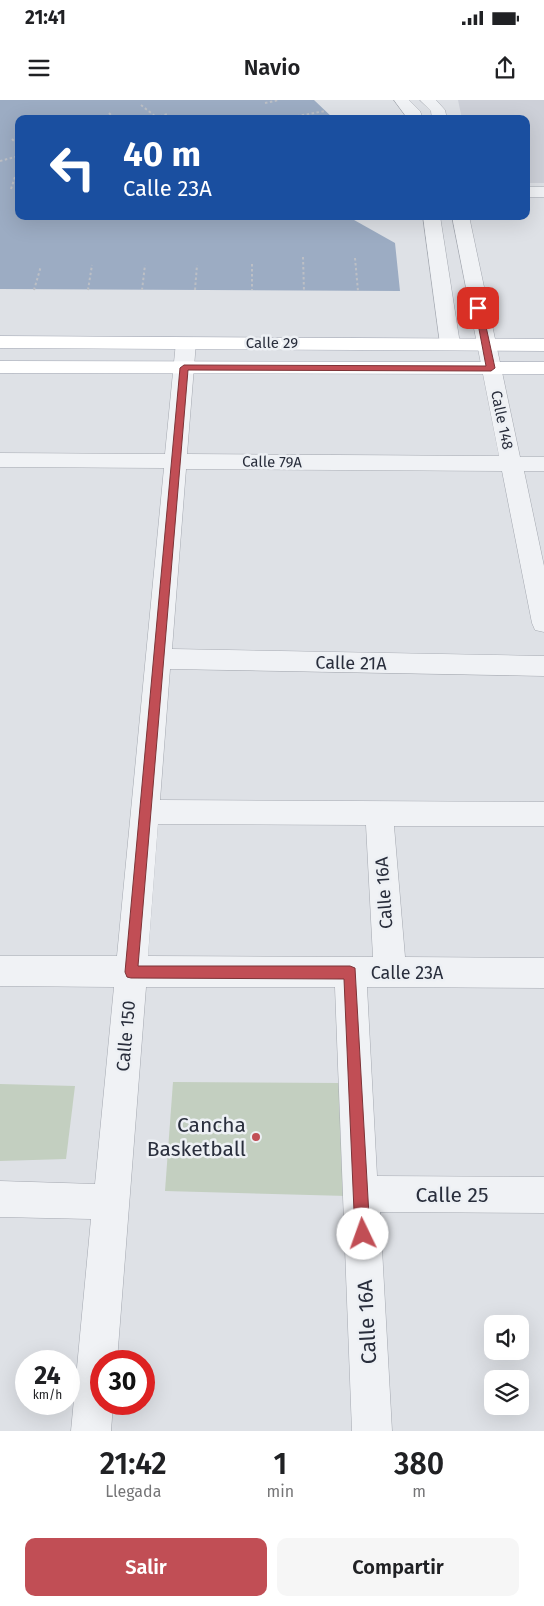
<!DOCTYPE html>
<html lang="es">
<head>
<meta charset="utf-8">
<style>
	:root { --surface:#fff; --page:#f6f6f6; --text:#202124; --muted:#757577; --accent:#c14e55 }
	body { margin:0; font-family:"Fira Sans",sans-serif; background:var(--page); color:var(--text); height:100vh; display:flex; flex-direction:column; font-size:19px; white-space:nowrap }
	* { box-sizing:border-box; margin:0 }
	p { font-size:16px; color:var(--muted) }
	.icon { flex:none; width:28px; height:28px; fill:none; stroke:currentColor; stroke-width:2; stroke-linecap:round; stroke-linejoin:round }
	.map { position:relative; height:1331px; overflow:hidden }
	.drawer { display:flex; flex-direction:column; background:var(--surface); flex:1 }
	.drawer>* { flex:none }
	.banner { position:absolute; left:15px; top:15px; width:515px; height:105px; border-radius:10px; box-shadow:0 5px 20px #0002; background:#1a4fa0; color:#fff; overflow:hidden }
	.buttons { position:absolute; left:484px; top:1215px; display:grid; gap:10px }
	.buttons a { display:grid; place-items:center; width:45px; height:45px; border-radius:10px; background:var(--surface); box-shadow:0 5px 20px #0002; font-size:25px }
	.speed { position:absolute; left:15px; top:1250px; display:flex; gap:10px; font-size:25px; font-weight:700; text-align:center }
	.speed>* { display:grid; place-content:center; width:65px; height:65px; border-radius:50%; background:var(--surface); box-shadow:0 5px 20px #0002; line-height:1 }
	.speed small { font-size:12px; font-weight:400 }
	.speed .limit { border:8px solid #d22; background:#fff; color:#111 }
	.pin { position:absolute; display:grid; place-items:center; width:42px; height:42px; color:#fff; margin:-21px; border-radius:10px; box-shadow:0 2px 8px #0006 }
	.me { position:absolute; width:55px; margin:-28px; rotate:357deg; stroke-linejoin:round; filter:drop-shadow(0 0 4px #0008) }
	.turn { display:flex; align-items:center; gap:18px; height:105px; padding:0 25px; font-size:22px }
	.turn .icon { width:65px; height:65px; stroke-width:2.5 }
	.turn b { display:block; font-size:35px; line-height:42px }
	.eta { display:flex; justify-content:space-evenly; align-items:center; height:85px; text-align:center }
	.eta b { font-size:30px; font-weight:600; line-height:35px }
	.action { display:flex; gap:10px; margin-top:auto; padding:10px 25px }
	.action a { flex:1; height:58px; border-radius:10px; background:var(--accent); color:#fff; font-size:20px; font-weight:600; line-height:58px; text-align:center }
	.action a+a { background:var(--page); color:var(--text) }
	.status { display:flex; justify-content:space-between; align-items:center; height:35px; padding:0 25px; background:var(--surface); direction:ltr }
	.status svg { height:14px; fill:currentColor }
	header { display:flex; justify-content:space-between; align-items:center; height:65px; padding:0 25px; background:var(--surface); font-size:22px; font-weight:600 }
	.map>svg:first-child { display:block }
	.built { fill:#cdd0d8 }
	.green { fill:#c3cfc0 }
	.water { fill:#9cacc3 }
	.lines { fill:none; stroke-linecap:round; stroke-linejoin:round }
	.minor-casing { stroke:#a4a8b0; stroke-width:1 }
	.major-casing { stroke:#9fa4b1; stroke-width:1 }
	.path { stroke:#bcbfc5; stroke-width:2; stroke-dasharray:2.5 2.5; stroke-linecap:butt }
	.minor { fill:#f0f2f5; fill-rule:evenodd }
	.major { fill:#fff; fill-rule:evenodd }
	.route { fill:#c14e55; stroke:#7d3337 }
	.poi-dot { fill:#c14e55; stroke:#edf0f4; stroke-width:2 }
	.labels { text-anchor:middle; stroke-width:5; stroke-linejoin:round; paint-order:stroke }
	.far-street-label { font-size:15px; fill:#292e3c; stroke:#edf0f4 }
	.street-label { font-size:18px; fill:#292e3c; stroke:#edf0f4 }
	.near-poi-label { font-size:21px; fill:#292e3c; stroke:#edf0f4; text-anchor:end }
	.near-street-label { font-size:21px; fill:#292e3c; stroke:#edf0f4 }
</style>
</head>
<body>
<div class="status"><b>21:41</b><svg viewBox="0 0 49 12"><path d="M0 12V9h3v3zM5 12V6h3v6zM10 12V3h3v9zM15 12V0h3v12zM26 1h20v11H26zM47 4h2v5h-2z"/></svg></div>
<header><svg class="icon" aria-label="menu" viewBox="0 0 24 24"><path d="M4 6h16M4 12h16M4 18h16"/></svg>Navio<svg class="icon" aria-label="share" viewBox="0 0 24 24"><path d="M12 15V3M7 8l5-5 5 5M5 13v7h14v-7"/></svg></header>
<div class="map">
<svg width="544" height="1331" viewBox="0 0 544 1331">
	<rect width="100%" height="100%" fill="#dee1e6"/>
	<path class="built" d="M458,0H544V83H526V19H462Z"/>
	<g class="green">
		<path d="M173,982L340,983L347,1096L165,1091Z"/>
		<path d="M0,984L75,986L66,1059L0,1061Z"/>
	</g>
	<path class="water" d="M0,0H314L334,19H19V116H347L395,143L400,191L0,189Z"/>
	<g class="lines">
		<defs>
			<g id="minor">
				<path d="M394,0H409L420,11L423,19H408Z"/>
				<path d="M420,0H436L445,10L447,19H432L431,11Z"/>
				<rect x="526" y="87" width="18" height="10"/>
				<path d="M423,116H440L460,244L457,248H443L440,244Z"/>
				<path d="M452,116H469L520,357H544V371H524L544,466V532L535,530L532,523L502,371L186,369L172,549L544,556V576L170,569L160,700L544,702V726H394L405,857L544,858V888L367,887L377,1076L544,1077V1113L380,1112L392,1331H352L335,887H146L117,1261H101V1304H113L111,1331H71L91,1119L0,1117V1081L95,1084L114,887L0,886V856H117L164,368L0,367V353L165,354L176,242L179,238H193L196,242L187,354L499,356ZM158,724L366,725L373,857L148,856Z"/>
			</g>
			<g id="major">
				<path d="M0,236L544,239V251L0,248Z"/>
				<path d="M0,261L544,262V274L0,273Z"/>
			</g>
		</defs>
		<use href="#minor" class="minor-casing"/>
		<use href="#major" class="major-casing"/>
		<g class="path">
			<path d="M265,3L279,0"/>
			<path d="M141,5L156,17"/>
			<path d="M109,13L115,19"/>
			<path d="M287,18L325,11"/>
			<path d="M150,19L168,14"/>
			<path d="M12,39L19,46"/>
			<path d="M0,61L19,56"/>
			<path d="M11,89L15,77"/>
			<path d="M303,157L304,191"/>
			<path d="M355,158L358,191"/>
			<path d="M252,164V190"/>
			<path d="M34,190L41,166"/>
			<path d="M88,190L92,165"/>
			<path d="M142,190L145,165"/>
			<path d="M195,190L197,165"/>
		</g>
		<use href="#minor" class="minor"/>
		<use href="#major" class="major"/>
	</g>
	<path class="route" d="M478,206L482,208L495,268L491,271L188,270L138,866H350L355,868L370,1134L368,1139L363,1141L357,1139L355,1134L344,879L131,878L127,877L125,872L180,268L184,265L486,266L475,208Z"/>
	<circle class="poi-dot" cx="256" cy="1037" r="5"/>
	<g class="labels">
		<g class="far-street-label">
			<text x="272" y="248">Calle 29</text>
			<text transform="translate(502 320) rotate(78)" y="5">Calle 148</text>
			<text transform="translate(272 362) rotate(1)" y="5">Calle 79A</text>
		</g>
		<g class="street-label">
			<text transform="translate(351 563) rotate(1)" y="6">Calle 21A</text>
			<text transform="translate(384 793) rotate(-94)" y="6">Calle 16A</text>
			<text x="407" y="879">Calle 23A</text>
			<text transform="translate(126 936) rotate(-85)" y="6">Calle 150</text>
		</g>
		<g class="near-poi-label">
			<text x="246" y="1032">Cancha<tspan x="246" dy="24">Basketball</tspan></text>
		</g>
		<g class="near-street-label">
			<text x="452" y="1102">Calle 25</text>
			<text transform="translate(367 1222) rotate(-93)" y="7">Calle 16A</text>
		</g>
	</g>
</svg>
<div class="buttons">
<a><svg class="icon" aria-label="sound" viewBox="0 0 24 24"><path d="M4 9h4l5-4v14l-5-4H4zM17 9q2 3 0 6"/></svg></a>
<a><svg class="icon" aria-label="layers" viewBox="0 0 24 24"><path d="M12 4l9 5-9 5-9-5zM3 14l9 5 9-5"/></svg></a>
</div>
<div class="speed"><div>24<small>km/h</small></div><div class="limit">30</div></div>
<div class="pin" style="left:478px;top:208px;background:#d93025"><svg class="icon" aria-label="arrive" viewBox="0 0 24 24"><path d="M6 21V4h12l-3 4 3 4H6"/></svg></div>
<svg class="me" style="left:363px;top:1134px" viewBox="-20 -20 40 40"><circle r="19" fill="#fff"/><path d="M0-13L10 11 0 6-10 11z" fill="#c14e55"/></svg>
<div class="banner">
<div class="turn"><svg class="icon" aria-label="left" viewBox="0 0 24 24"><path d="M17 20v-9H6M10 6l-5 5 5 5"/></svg><div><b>40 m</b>Calle 23A</div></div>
</div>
</div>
<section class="drawer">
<div class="eta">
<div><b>21:42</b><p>Llegada</p></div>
<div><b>1</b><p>min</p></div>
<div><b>380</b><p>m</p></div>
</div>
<div class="action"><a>Salir</a><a>Compartir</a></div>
</section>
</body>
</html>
